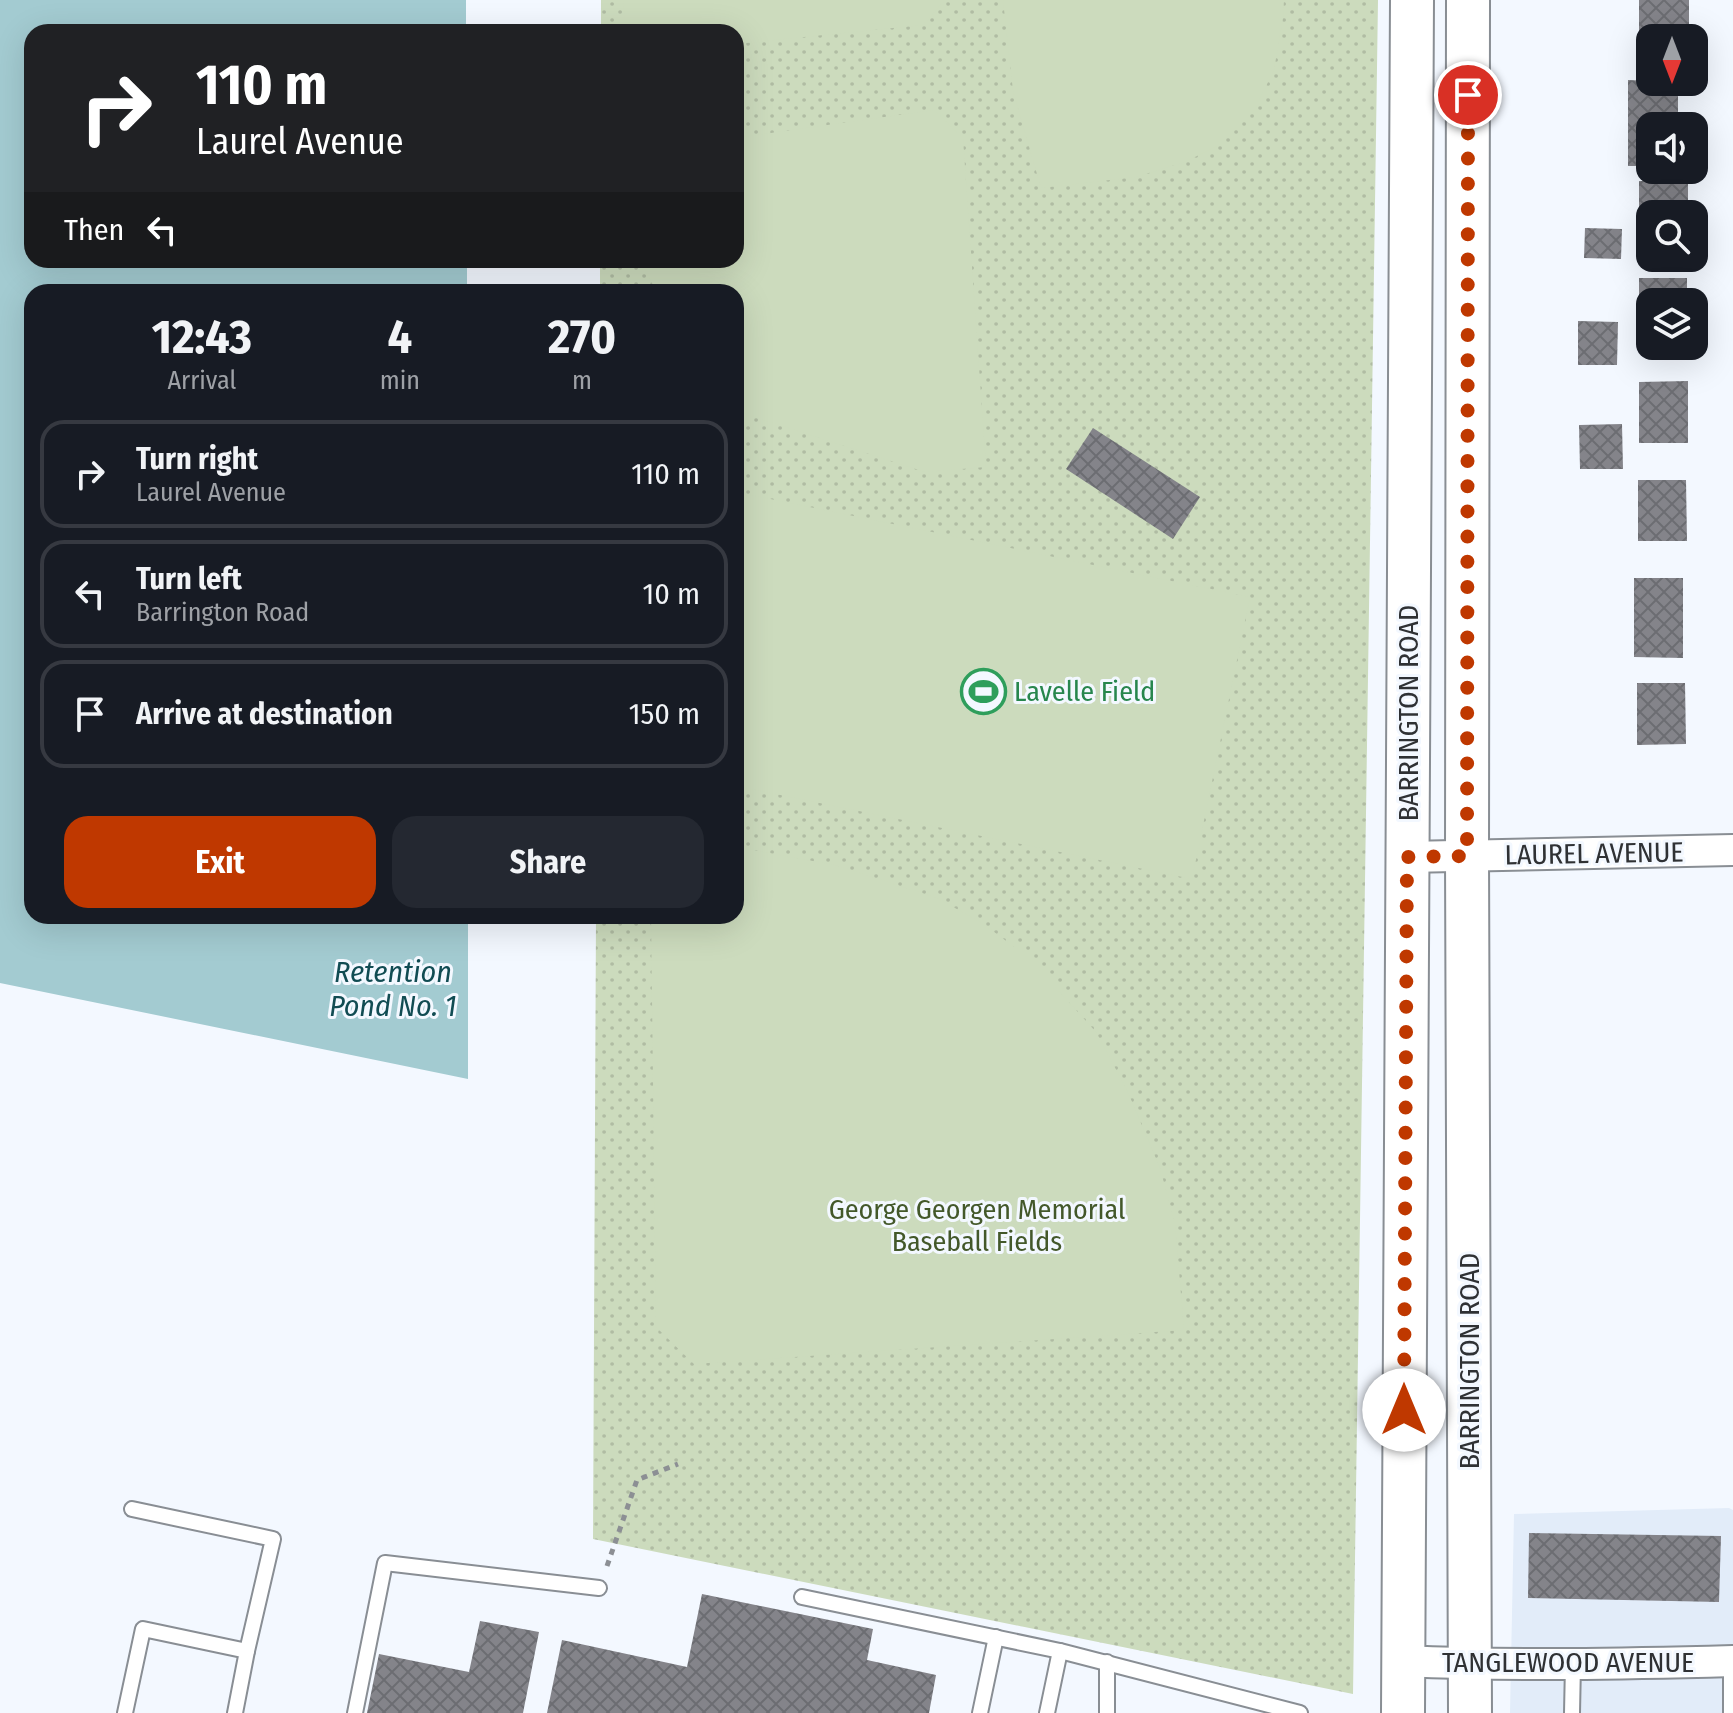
<!DOCTYPE html>
<html lang="en">
<head>
<meta charset="utf-8">
<style>
	:root { --surface:#171b24; --page:#242831; --text:#f1f3f6; --muted:#9ea1a6; --line:#363941; --accent:#bf3800 }
	body { margin:0; font-family:"Fira Sans Condensed",sans-serif; background:var(--page); color:var(--text); height:100vh; display:flex; flex-direction:column; font-size:30px; white-space:nowrap }
	* { box-sizing:border-box; margin:0 }
	p { font-size:26px; color:var(--muted) }
	.icon { flex:none; width:44px; height:44px; fill:none; stroke:currentColor; stroke-width:2; stroke-linecap:round; stroke-linejoin:round }
	.map { position:relative; flex:1; overflow:hidden }
	.side { position:absolute; left:24px; top:284px; width:720px; height:640px; display:flex; flex-direction:column; background:var(--surface); border-radius:24px; box-shadow:0 8px 32px #0002 }
	.side>* { flex:none }
	.top-card { position:absolute; left:24px; top:24px; width:720px; height:244px; border-radius:24px; box-shadow:0 8px 32px #0002; background:#202124; color:#fff; overflow:hidden }
	.needle { width:52px; rotate:180deg }
	.controls { position:absolute; left:1636px; top:24px; display:grid; gap:16px }
	.controls a { display:grid; place-items:center; width:72px; height:72px; border-radius:16px; background:var(--surface); box-shadow:0 8px 32px #0002; font-size:40px }
	.pin { position:absolute; display:grid; place-items:center; width:68px; height:68px; color:#fff; margin:-34px; border:4px solid #fff; border-radius:50%; box-shadow:0 2px 8px #0007 }
	.me { position:absolute; width:88px; margin:-44px; rotate:0deg; stroke-linejoin:round; filter:drop-shadow(0 0 6px #0008) }
	.turn { display:flex; align-items:center; gap:28px; height:168px; padding:0 40px; font-size:36px }
	.turn .icon { width:104px; height:104px; stroke-width:2.5 }
	.turn b { display:block; font-size:56px; line-height:68px }
	.then { display:flex; align-items:center; height:76px; padding:0 40px; background:#0003; gap:16px; font-size:30px }
	.eta { display:flex; justify-content:space-evenly; align-items:center; height:136px; text-align:center }
	.eta b { font-size:48px; font-weight:700; line-height:56px }
	.action { display:flex; gap:16px; margin-top:auto; padding:16px 40px }
	.action a { flex:1; height:92px; border-radius:24px; background:var(--accent); color:#fff; font-size:32px; font-weight:700; line-height:92px; text-align:center }
	.action a+a { background:var(--page); color:var(--text) }
	ul { padding:0; list-style:none }
	li { display:flex; align-items:center; gap:24px; height:108px; margin:0 16px 12px; padding:0 24px; border:4px solid var(--line); border-radius:24px }
	li div { flex:1 }
	li b { display:block; font-size:30px }
	li em { font-style:normal }
	.map>svg:first-child { display:block }
	.built { fill:#e2ecf9 }
	.green { fill:url(#green-dots) }
	.pitch { fill:#ccdbbd }
	.water { fill:#a3cbd1 }
	.building { fill:url(#building-cross-hatch) }
	.lines { fill:none; stroke-linecap:round; stroke-linejoin:round }
	.lane-casing { stroke:#898e94; stroke-width:18 }
	.street-casing { stroke:#898e94; stroke-width:34 }
	.secondary-casing { stroke:#898e94; stroke-width:46 }
	.path { stroke:#8c8f94; stroke-width:5; stroke-dasharray:6 6; stroke-linecap:butt }
	.lane { stroke:#fff; stroke-width:14 }
	.street { stroke:#fff; stroke-width:30 }
	.secondary { stroke:#fff; stroke-width:42 }
	.route { stroke:#bf3800; stroke-width:14; stroke-dasharray:0 25.2 }
	.labels { text-anchor:middle; stroke-width:6; stroke-linejoin:round; paint-order:stroke }
	.leisure-label { font-size:28px; fill:#27864d; stroke:#f3f8ff; text-anchor:start }
	.street-label { font-size:28px; fill:#2f3134; stroke:#f3f8ff }
	.park-label { font-size:28px; fill:#43582a; stroke:#f3f8ff }
	.water-label { font-size:30px; font-style:italic; fill:#114c53; stroke:#f3f8ff }
</style>
</head>
<body>
<div class="map">
<svg width="1733" height="1713" viewBox="0 0 1733 1713">
	<defs>
		<pattern id="green-dots" width="8" height="8" patternUnits="userSpaceOnUse" patternTransform="scale(2)"><rect width="8" height="8" fill="#ccdbbd"/><path d="M2 2h.1M6 6h.1" fill="none" stroke="#b0bca3" stroke-width="1.8" stroke-linecap="round"/></pattern>
		<pattern id="building-cross-hatch" width="8" height="8" patternUnits="userSpaceOnUse" patternTransform="scale(2)"><rect width="8" height="8" fill="#84848a"/><path d="M0 0l8 8M0 8l8-8" fill="none" stroke="#6c6d72"/></pattern>
	</defs>
	<rect width="100%" height="100%" fill="#f3f8ff"/>
	<path class="built" d="M1729,1508L1733,1510V1713H1510L1514,1514Z"/>
	<path class="green" d="M601,0H1378L1353,1694L593,1539L596,916H736V292H600V260H736V32H601Z"/>
	<g class="pitch">
		<path d="M623,0H945L923,25L736,44V32H631L625,20Z"/>
		<path d="M1003,0H1284L1283,18L1274,70L1256,107L1217,146L1185,162L1136,177L1041,188L1013,91Z"/>
		<path d="M934,110L963,138L986,467L925,472L736,411V292H657L639,260H736V138Z"/>
		<path d="M736,492L1250,597L1192,879L736,786Z"/>
		<path d="M736,847L835,865L937,898L982,923L1017,949L1057,989L1096,1032L1127,1090L1160,1168L1175,1223L1184,1330L694,1364L656,1327L651,916H736Z"/>
	</g>
	<path class="water" d="M0,0H466V32H32V260H467V292H32V916H468V1079L0,983Z"/>
	<g class="building">
		<path d="M1639,0H1689V38H1650V47H1639Z"/>
		<path d="M1628,80L1678,82V126H1650V166H1628Z"/>
		<path d="M1639,181H1688V214H1650V242H1639Z"/>
		<path d="M1585,228L1622,229L1621,259L1584,258Z"/>
		<path d="M1639,278H1687V302H1650V340H1639Z"/>
		<path d="M1578,321L1618,322L1617,365H1578Z"/>
		<path d="M1688,381V443H1639V382Z"/>
		<path d="M1622,424L1623,469H1580L1579,425Z"/>
		<path d="M1093,428L1200,497L1173,539L1066,469Z"/>
		<path d="M1638,480H1686L1687,541H1638Z"/>
		<path d="M1634,578H1683V658L1634,657Z"/>
		<path d="M1637,683H1685L1686,744L1637,745Z"/>
		<path d="M1529,1533L1721,1536L1719,1602L1528,1598Z"/>
		<path d="M702,1594L873,1629L867,1660L936,1675L929,1713H547L562,1640L687,1667Z"/>
		<path d="M480,1621L539,1632L523,1713H367L379,1654L469,1672Z"/>
	</g>
	<g class="lines">
		<defs>
			<g id="lane">
				<path d="M132,1509L273,1539L247,1651"/>
				<path d="M802,1597L1060,1651L1047,1713"/>
				<path d="M1060,1651L1300,1713"/>
				<path d="M125,1713L143,1629L247,1651L235,1713"/>
				<path d="M355,1713L385,1563L599,1588"/>
				<path d="M980,1713L996,1637"/>
				<path d="M1107,1713V1662"/>
				<path d="M1572,1713L1573,1664"/>
				<path d="M1731,1713V1661"/>
			</g>
			<g id="street">
				<path d="M1407,857L1733,850"/>
				<path d="M1403,1661C1513,1666 1623,1664 1733,1661"/>
			</g>
			<g id="secondary">
				<path d="M1468,0L1467,856L1470,1713"/>
				<path d="M1403,1713L1412,0"/>
			</g>
		</defs>
		<use href="#lane" class="lane-casing"/>
		<use href="#street" class="street-casing"/>
		<use href="#secondary" class="secondary-casing"/>
		<path class="path" d="M607,1566L637,1480L678,1464"/>
		<use href="#lane" class="lane"/>
		<use href="#street" class="street"/>
		<use href="#secondary" class="secondary"/>
	</g>
	<g class="lines">
		<path class="route" d="M1404,1410L1407,857L1467,856L1468,95"/>
	</g>
	<defs>
		<symbol id="stadium-ring" viewBox="-11 -11 22 22"><circle r="9.5" fill="#f3f8ff" stroke="#2e9e5b" stroke-width="1.5"/><path d="M0-5a6.5 5 0 1 0 0 10a6.5 5 0 1 0 0-10ZM-3.5-1.8h7v3.6h-7Z" fill="#2e9e5b"/></symbol>
	</defs>
	<g fill-rule="evenodd">
		<use href="#stadium-ring" x="958" y="666" width="51" height="51"/>
	</g>
	<g class="labels">
		<g class="leisure-label">
			<text x="1014" y="701">Lavelle Field</text>
		</g>
		<g class="street-label">
			<text transform="translate(1408 713) rotate(-90)" y="10">BARRINGTON ROAD</text>
			<text transform="translate(1594 853) rotate(-1)" y="10">LAUREL AVENUE</text>
			<text transform="translate(1469 1361) rotate(-90)" y="10">BARRINGTON ROAD</text>
			<text x="1568" y="1672">TANGLEWOOD AVENUE</text>
		</g>
		<g class="park-label">
			<text x="977" y="1219">George Georgen Memorial<tspan x="977" dy="32">Baseball Fields</tspan></text>
		</g>
		<g class="water-label">
			<text x="393" y="982">Retention<tspan x="393" dy="34">Pond No. 1</tspan></text>
		</g>
	</g>
</svg>
<div class="controls">
<a><svg class="needle" viewBox="-14 -14 28 28"><path d="M0-13l5 13h-10z" fill="#e53935"/><path d="M0 13l5-13h-10z" fill="#9ea1a6"/></svg></a>
<a><svg class="icon" aria-label="sound" viewBox="0 0 24 24"><path d="M4 9h4l5-4v14l-5-4H4zM17 9q2 3 0 6"/></svg></a>
<a><svg class="icon" aria-label="search" viewBox="0 0 24 24"><circle cx="10" cy="10" r="6"/><path d="M15 15l6 6"/></svg></a>
<a><svg class="icon" aria-label="layers" viewBox="0 0 24 24"><path d="M12 4l9 5-9 5-9-5zM3 14l9 5 9-5"/></svg></a>
</div>
<div class="pin" style="left:1468px;top:95px;background:#d93025"><svg class="icon" aria-label="arrive" viewBox="0 0 24 24"><path d="M6 21V4h12l-3 4 3 4H6"/></svg></div>
<svg class="me" style="left:1404px;top:1410px" viewBox="-20 -20 40 40"><circle r="19" fill="#fff"/><path d="M0-13L10 11 0 6-10 11z" fill="#bf3800"/></svg>
<div class="top-card">
<div class="turn"><svg class="icon" aria-label="right" viewBox="0 0 24 24"><path d="M7 20v-9h11M14 6l5 5-5 5"/></svg><div><b>110 m</b>Laurel Avenue</div></div>
<div class="then">Then<svg class="icon" aria-label="left" viewBox="0 0 24 24"><path d="M17 20v-9H6M10 6l-5 5 5 5"/></svg></div>
</div>
<section class="side">
<div class="eta">
<div><b>12:43</b><p>Arrival</p></div>
<div><b>4</b><p>min</p></div>
<div><b>270</b><p>m</p></div>
</div>
<ul>
<li><svg class="icon" aria-label="right" viewBox="0 0 24 24"><path d="M7 20v-9h11M14 6l5 5-5 5"/></svg><div><b>Turn right</b><p>Laurel Avenue</p></div><em>110 m</em></li>
<li><svg class="icon" aria-label="left" viewBox="0 0 24 24"><path d="M17 20v-9H6M10 6l-5 5 5 5"/></svg><div><b>Turn left</b><p>Barrington Road</p></div><em>10 m</em></li>
<li><svg class="icon" aria-label="arrive" viewBox="0 0 24 24"><path d="M6 21V4h12l-3 4 3 4H6"/></svg><div><b>Arrive at destination</b></div><em>150 m</em></li>
</ul>
<div class="action"><a>Exit</a><a>Share</a></div>
</section>
</div>
</body>
</html>
